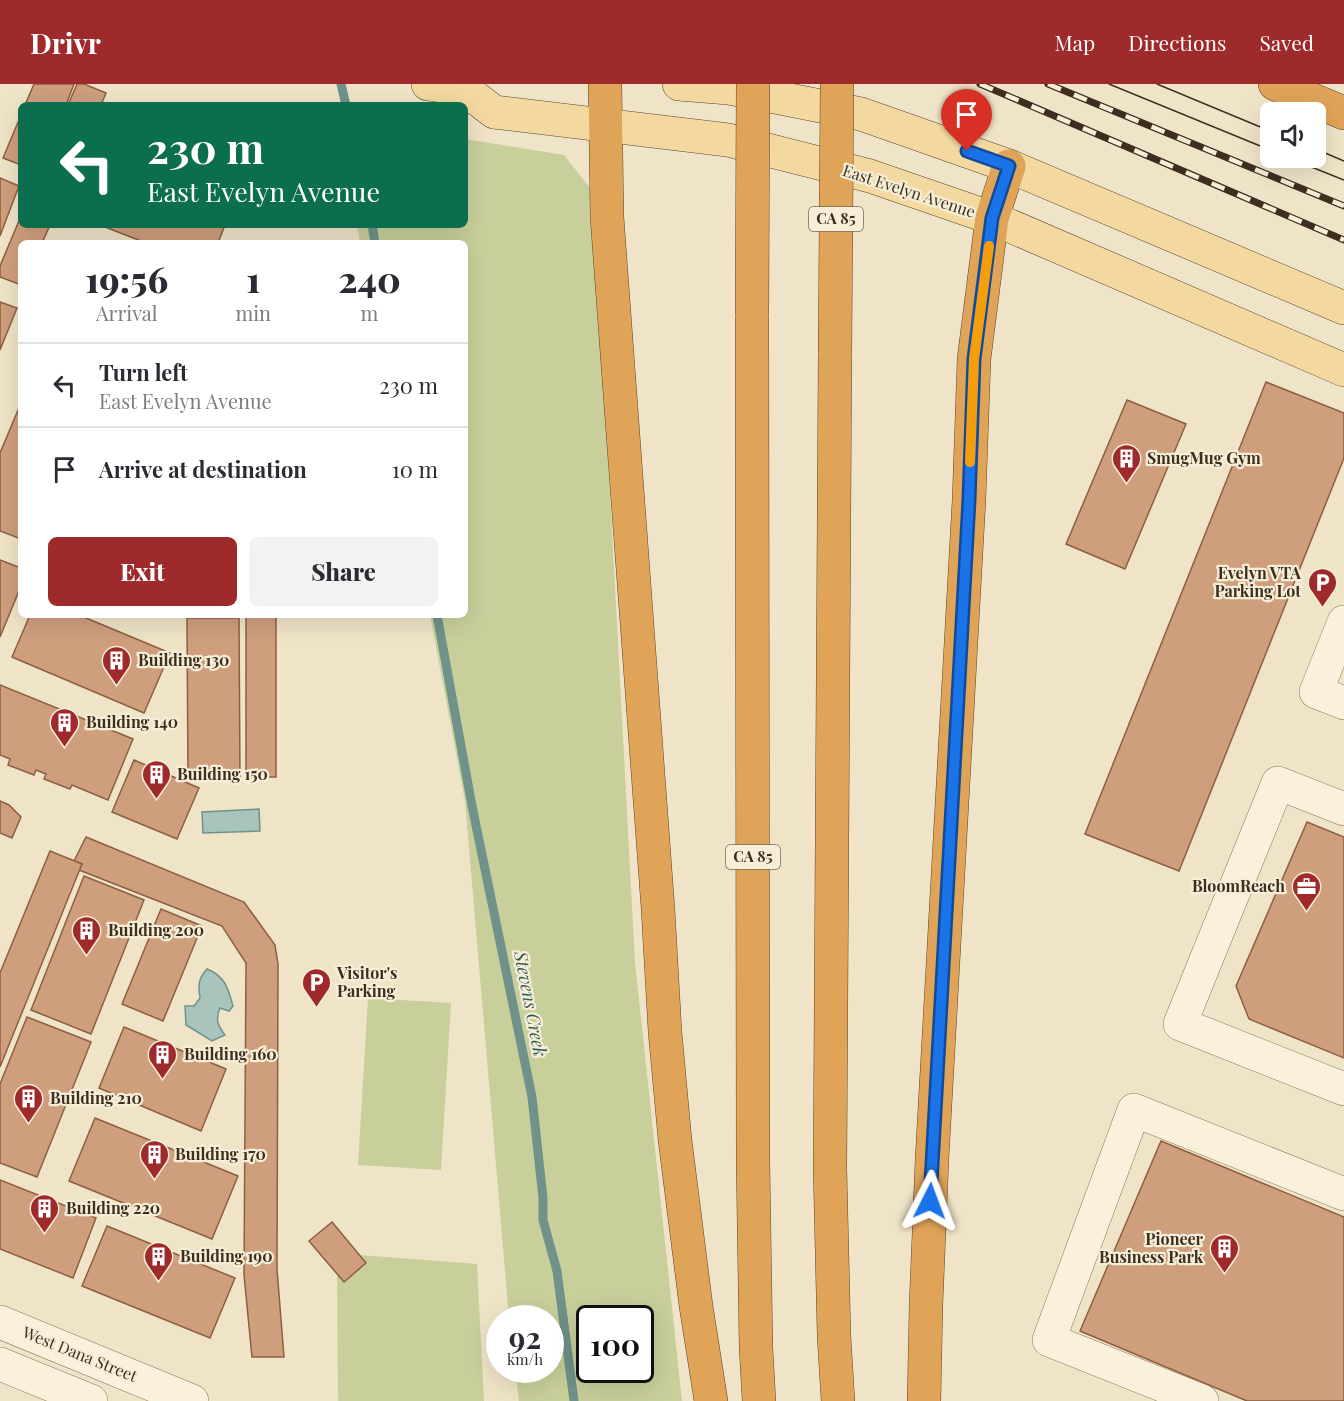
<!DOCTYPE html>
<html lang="en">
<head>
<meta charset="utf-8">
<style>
	:root { --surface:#fff; --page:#f2f2f3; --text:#2b2b33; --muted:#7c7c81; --line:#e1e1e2; --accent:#9e2a2b }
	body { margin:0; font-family:"Playfair Display",serif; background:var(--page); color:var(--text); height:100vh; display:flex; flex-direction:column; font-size:22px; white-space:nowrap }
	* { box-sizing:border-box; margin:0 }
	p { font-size:20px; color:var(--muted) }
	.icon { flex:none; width:33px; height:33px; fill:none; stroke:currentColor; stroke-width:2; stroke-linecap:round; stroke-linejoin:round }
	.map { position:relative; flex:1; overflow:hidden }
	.details { position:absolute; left:18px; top:156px; width:450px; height:378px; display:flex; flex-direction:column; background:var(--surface); border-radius:9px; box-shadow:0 6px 24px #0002 }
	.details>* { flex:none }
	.top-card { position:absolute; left:18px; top:18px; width:450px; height:126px; border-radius:9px; box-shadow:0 6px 24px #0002; background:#0b6e4f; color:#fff; overflow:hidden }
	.buttons { position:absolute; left:1260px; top:18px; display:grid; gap:12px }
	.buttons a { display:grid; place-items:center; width:66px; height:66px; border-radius:9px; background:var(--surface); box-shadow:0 6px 24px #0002; font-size:30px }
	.speed { position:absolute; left:486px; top:1221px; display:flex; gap:12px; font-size:30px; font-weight:700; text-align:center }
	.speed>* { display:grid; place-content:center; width:78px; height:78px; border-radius:50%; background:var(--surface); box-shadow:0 6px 24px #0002; line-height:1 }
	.speed small { font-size:15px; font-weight:400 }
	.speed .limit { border:3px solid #111; border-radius:9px; background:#fff; color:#111 }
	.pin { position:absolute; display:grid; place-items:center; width:51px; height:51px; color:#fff; margin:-62px -26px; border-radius:50% 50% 50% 0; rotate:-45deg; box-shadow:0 0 6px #0007 }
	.pin .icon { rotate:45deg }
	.me { position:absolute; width:66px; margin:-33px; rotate:3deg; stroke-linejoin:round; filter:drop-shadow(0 0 4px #0008) }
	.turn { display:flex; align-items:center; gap:21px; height:126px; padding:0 30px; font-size:27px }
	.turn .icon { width:78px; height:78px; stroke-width:2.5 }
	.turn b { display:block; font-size:42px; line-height:51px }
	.eta { display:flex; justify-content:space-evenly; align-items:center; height:102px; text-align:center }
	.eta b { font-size:36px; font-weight:800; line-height:42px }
	.cta { display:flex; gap:12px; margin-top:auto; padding:12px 30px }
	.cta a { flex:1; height:69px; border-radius:9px; background:var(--accent); color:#fff; font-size:24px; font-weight:800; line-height:69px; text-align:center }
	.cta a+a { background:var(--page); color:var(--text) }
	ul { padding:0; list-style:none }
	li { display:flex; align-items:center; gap:18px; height:84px; padding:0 30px; border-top:2px solid var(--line) }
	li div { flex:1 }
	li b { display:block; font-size:22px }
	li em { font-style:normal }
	header { display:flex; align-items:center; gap:36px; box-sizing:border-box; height:84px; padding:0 30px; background:var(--accent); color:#fff }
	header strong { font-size:28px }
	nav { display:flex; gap:33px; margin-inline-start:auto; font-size:21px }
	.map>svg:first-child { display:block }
	.green { fill:#c9cf9b; fill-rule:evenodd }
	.water { fill:#a9c4bc; stroke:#6f938a; stroke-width:1.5 }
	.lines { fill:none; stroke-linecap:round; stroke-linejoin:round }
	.stream { stroke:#6f938a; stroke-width:9 }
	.building { fill:#cf9f7d; stroke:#8d5f41; stroke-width:1.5 }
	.minor-casing { stroke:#8d765c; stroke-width:34 }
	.major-casing { stroke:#5b4430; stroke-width:34 }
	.highway-casing { stroke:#5b4430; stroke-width:34 }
	.minor { stroke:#faf1dc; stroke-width:33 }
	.major { stroke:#f3d9a0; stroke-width:33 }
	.highway { stroke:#e0a458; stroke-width:33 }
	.tram { stroke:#3d2e20; stroke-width:1.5 }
	.rail-casing { stroke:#3d2e20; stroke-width:7 }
	.rail { stroke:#f7eed8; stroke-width:4.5; stroke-dasharray:14; stroke-linecap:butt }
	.highway-bridge-casing { stroke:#5b4430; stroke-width:34; stroke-linecap:butt }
	.highway-bridge { stroke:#e0a458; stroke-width:33 }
	.route-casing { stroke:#114b97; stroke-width:15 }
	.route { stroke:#1a73e8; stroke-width:10 }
	.slow { stroke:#f59e0b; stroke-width:10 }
	.labels { text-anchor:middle; stroke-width:4.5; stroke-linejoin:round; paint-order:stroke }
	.shield { fill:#f7eed8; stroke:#756857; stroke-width:1.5 }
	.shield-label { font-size:15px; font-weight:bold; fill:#3d2e20 }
	.street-label { font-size:16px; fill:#3d2e20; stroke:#f7eed8 }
	.poi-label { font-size:16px; font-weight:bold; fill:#3d2e20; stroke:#f7eed8; text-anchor:start }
	.water-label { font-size:18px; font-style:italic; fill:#2f5d5a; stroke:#f7eed8 }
</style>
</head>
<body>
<header>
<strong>Drivr</strong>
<nav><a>Map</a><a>Directions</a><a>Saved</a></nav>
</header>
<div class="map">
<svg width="1344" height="1317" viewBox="0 0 1344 1317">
	<rect width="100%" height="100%" fill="#f0e4c8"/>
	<g class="green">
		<path d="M465,55L564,71L594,109L635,878L682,1317H519L515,1286H550V1234H509L465,717L430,531H465V159H360L357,141H465ZM590,1234H640V1286H590Z"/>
		<path d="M368,914L451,919L441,1086L358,1081Z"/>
		<path d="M360,1171L477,1180L484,1317H338L337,1190L344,1197L366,1179Z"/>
	</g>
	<g class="water">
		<path d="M259,725L260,747L203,749L202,728Z"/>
		<path d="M207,885C225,892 228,904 233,922L229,927L220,924C215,935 218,942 225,951L212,957L186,941L185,922H194L200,914C198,901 198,895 207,885Z"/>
	</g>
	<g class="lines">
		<g class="stream">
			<path d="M341,0L346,21"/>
			<path d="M372,141L375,159"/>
			<path d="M437,531L472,722L532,1013L543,1114V1136L557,1187L574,1317"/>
		</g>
	</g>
	<g class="building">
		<path d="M34,0H74L66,21H25Z"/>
		<path d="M77,0H84L106,9L101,21H68Z"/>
		<path d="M21,31V81L3,74Z"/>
		<path d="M0,94L19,102L0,152Z"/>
		<path d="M21,132V141H50L42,159H21V201L0,193V182Z"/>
		<path d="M100,141H225L218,159H146Z"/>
		<path d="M0,218L17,224L0,266Z"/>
		<path d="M1266,298L1344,329V374L1179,787L1085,750Z"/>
		<path d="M1127,316L1186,340L1125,485L1066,460Z"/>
		<path d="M21,319V455L0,447V369Z"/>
		<path d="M0,476L21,484V502L0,553Z"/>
		<path d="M30,531H79L170,569L144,629L12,573Z"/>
		<rect x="246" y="531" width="30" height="162"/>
		<path d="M187,534H239L240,696H188Z"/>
		<path d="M0,601L133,655L108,716L72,701L70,705L44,695L46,690L36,686L34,691L8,681L10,675L0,671Z"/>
		<path d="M134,676L199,704L177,755L112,728Z"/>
		<path d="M0,717L9,721L21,733L12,754L0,749Z"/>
		<path d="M1307,738L1344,753V974L1249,935L1236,902Z"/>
		<path d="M86,753L244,818L275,861L278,880L277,1185L284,1273H252L244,1191L246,879L222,842L79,786L82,780L74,777Z"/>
		<path d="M50,767L82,780L0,983V889Z"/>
		<path d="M84,792L144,816L91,950L31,926Z"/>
		<path d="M161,825L202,842L163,937L122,920Z"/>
		<path d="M27,933L91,958L37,1093L0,1079V1000Z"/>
		<path d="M124,943L226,985L201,1047L99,1004Z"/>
		<path d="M95,1034L238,1092L212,1155L69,1097Z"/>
		<path d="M1161,1057L1344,1133V1317H1247L1080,1247Z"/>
		<path d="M0,1096L96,1134L73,1194L0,1165Z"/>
		<path d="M332,1138L366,1179L344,1198L309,1157Z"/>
		<path d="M107,1142L235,1194L210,1254L82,1202Z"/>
	</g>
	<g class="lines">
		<defs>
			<g id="minor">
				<path d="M1344,538L1316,608L1344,619"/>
				<path d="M1344,725L1278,699L1180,940L1344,1005"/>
				<path d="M0,1238L192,1317"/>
				<path d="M0,1280L91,1317"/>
				<path d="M1202,1317L1049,1256L1134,1026L1344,1110"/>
			</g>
			<g id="major">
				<path d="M428,0L464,5L494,28L728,56L870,92L992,134L1344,286"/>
				<path d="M679,0L729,4L861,30L1009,82L1344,224"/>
			</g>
			<g id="highway">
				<path d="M605,0L607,133L658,825L665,948L675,1056L696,1222L711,1317"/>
				<path d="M1275,0L1344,29"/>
				<path d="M752,230L753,1079L756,1264L759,1317"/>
				<path d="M835,269L830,1085L834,1252L838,1317"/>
				<path d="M924,1317L926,1221L932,1075L969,416L974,275L992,134L1009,82"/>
			</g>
		</defs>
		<use href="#minor" class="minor-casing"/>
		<use href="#major" class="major-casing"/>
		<use href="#highway" class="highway-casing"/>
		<use href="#minor" class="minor"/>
		<use href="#major" class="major"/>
		<use href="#highway" class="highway"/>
		<g class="tram">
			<path d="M1109,0L1270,66"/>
			<path d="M1157,0L1270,47"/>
			<path d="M1316,65L1344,77"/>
			<path d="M1289,74L1344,96"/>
		</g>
		<defs>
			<g id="rail">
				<path d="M980,0L1344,156"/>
				<path d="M1048,0L1344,122"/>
			</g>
		</defs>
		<use href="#rail" class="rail-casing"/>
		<use href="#rail" class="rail"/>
		<defs>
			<g id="highway-bridge">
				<path d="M752,230L753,0"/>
				<path d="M835,269L837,0"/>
			</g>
		</defs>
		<use href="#highway-bridge" class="highway-bridge-casing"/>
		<use href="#highway-bridge" class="highway-bridge"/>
	</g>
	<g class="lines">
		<defs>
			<path id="route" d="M930,1117L969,416L974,275L992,134L1009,82L967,67"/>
		</defs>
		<use href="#route" class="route-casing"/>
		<use href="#route" class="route"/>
		<path class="slow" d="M970,378L974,275L989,162"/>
	</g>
	<defs>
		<symbol id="building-pin" viewBox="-11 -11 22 30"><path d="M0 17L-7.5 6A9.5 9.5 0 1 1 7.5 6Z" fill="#9e2a2b" stroke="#f7eed8"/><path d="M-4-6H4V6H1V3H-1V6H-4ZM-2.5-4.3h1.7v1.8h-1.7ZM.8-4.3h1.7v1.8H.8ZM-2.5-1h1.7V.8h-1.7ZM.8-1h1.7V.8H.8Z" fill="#fff"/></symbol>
		<symbol id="parking-pin" viewBox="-11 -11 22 30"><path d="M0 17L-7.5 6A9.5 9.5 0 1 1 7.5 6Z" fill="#9e2a2b" stroke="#f7eed8"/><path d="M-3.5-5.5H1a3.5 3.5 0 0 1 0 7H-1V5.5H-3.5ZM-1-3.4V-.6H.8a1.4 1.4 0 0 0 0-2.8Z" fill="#fff"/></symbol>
		<symbol id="office-pin" viewBox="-11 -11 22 30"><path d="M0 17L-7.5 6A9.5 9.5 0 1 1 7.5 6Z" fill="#9e2a2b" stroke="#f7eed8"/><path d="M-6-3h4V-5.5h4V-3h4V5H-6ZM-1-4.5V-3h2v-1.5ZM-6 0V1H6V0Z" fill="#fff"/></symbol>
	</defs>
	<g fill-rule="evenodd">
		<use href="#building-pin" x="1110" y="358" width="33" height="45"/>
		<use href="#parking-pin" x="1306" y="482" width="33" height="45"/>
		<use href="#building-pin" x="100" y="560" width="33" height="45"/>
		<use href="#building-pin" x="48" y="622" width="33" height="45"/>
		<use href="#building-pin" x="140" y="674" width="33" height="45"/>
		<use href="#office-pin" x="1290" y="786" width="33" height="45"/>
		<use href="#building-pin" x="70" y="830" width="33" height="45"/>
		<use href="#parking-pin" x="300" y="882" width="33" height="45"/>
		<use href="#building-pin" x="146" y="954" width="33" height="45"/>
		<use href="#building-pin" x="12" y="998" width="33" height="45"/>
		<use href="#building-pin" x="138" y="1054" width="33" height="45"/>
		<use href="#building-pin" x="28" y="1108" width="33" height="45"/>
		<use href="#building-pin" x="1208" y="1148" width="33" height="45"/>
		<use href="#building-pin" x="142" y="1156" width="33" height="45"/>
	</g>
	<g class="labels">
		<g class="shield">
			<rect x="809" y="123" width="54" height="24" rx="4.5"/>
			<rect x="726" y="761" width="54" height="24" rx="4.5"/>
		</g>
		<g class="shield-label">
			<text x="836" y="140">CA 85</text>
			<text x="753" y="778">CA 85</text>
		</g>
		<g class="street-label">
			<text transform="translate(909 107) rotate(18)" y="6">East Evelyn Avenue</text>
			<text transform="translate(80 1270) rotate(22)" y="6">West Dana Street</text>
		</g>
		<g class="poi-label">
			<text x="1147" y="380">SmugMug Gym</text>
			<text x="1301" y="495" text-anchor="end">Evelyn VTA<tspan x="1301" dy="18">Parking Lot</tspan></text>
			<text x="138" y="582">Building 130</text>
			<text x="86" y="644">Building 140</text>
			<text x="177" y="696">Building 150</text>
			<text x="1285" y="808" text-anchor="end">BloomReach</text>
			<text x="108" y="852">Building 200</text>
			<text x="337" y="895">Visitor's<tspan x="337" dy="18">Parking</tspan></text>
			<text x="184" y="976">Building 160</text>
			<text x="50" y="1020">Building 210</text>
			<text x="175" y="1076">Building 170</text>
			<text x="66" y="1130">Building 220</text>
			<text x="1203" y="1161" text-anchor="end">Pioneer<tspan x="1203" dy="18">Business Park</tspan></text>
			<text x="180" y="1178">Building 190</text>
		</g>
		<g class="water-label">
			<text transform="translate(530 920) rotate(79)" y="6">Stevens Creek</text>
		</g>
	</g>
</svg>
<div class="buttons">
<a><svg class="icon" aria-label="sound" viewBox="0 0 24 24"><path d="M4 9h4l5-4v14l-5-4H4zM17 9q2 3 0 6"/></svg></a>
</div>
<div class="speed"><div>92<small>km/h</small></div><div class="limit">100</div></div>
<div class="pin" style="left:967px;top:67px;background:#d93025"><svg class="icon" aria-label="arrive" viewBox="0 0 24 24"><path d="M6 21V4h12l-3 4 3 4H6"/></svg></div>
<svg class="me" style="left:930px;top:1117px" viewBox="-20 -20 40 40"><path d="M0-17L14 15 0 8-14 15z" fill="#1a73e8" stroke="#fff" stroke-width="4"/></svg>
<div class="top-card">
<div class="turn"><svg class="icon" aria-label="left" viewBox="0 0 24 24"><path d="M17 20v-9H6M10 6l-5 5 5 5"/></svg><div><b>230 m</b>East Evelyn Avenue</div></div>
</div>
<section class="details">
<div class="eta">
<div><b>19:56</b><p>Arrival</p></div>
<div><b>1</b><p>min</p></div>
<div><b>240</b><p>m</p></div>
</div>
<ul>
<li><svg class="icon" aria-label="left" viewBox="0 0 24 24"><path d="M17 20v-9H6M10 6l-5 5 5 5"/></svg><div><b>Turn left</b><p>East Evelyn Avenue</p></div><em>230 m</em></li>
<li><svg class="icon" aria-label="arrive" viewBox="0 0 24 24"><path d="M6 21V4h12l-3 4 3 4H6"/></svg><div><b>Arrive at destination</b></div><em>10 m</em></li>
</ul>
<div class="cta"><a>Exit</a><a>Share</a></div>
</section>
</div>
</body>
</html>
